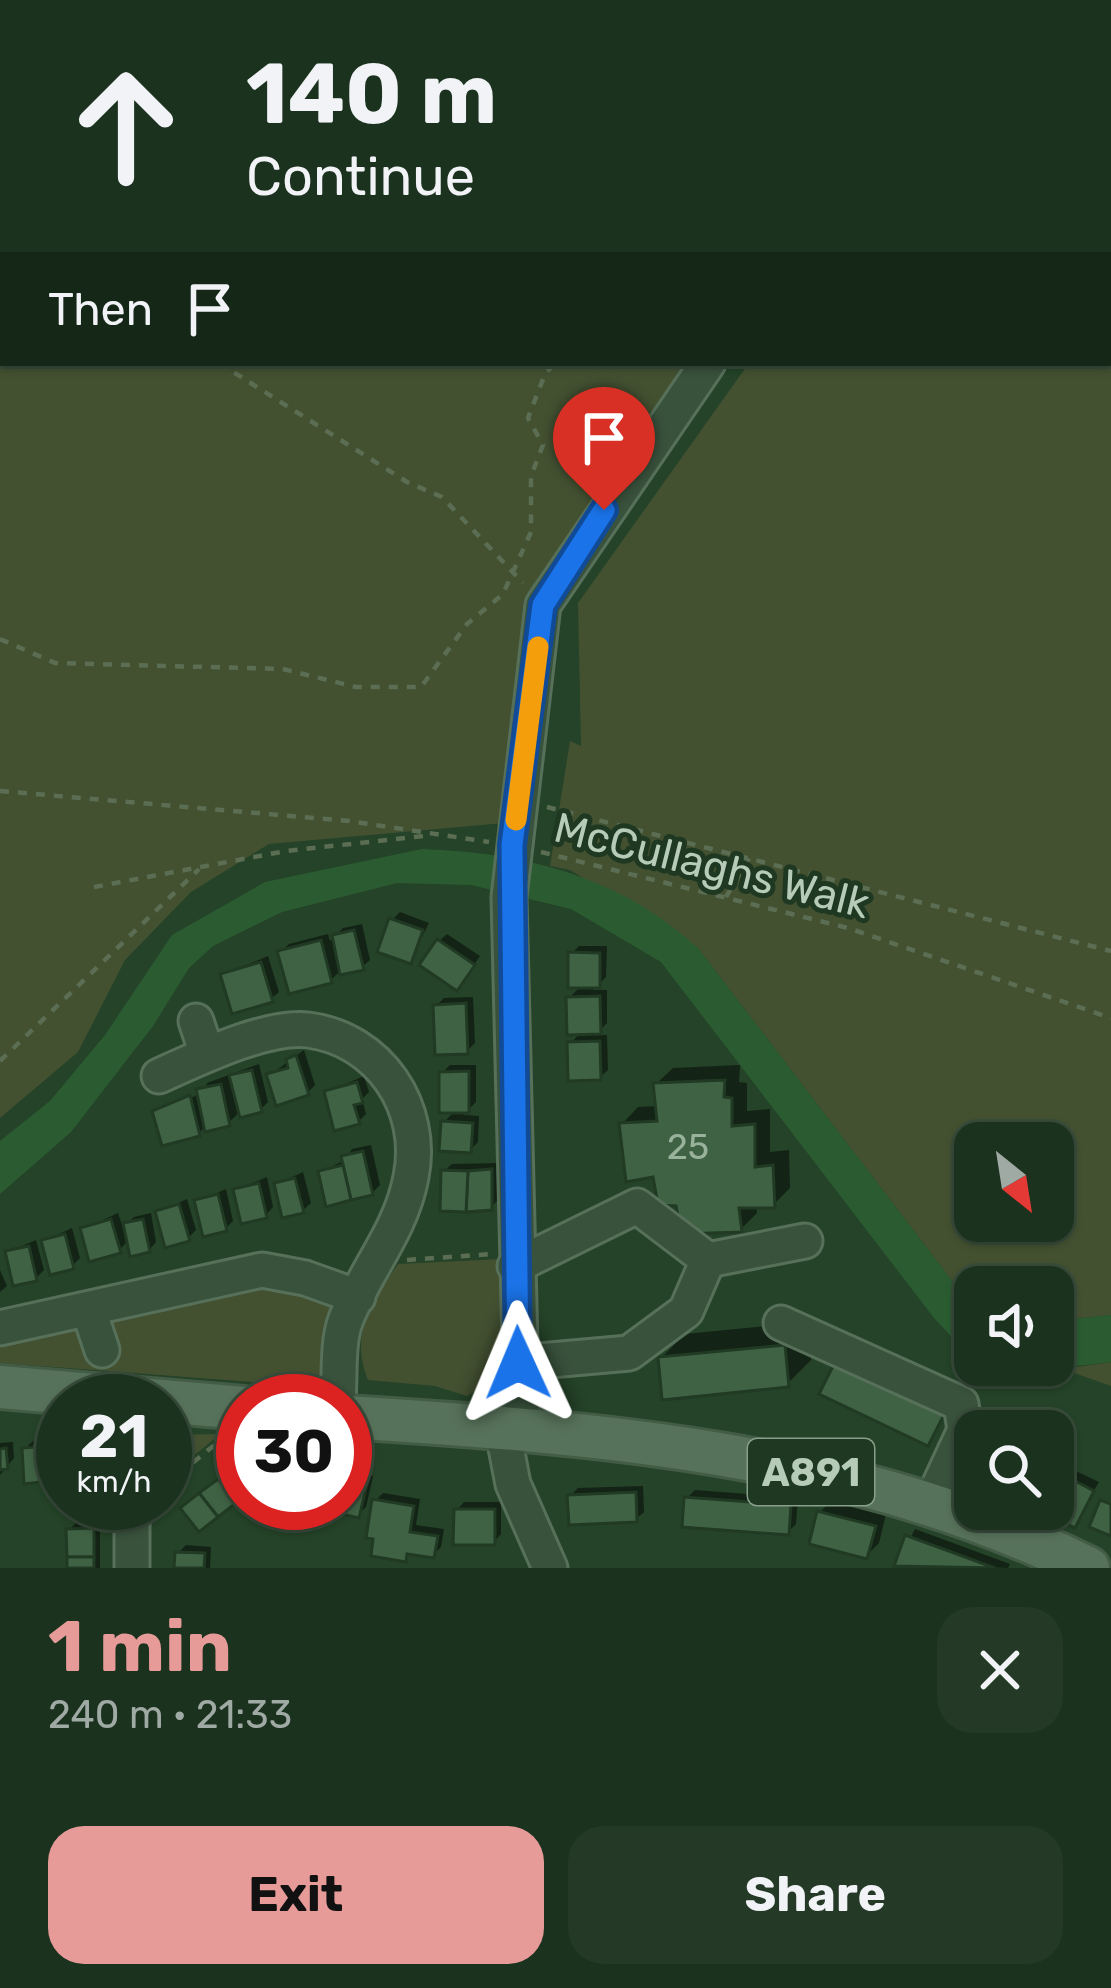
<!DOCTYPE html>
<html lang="en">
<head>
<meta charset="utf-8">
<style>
	:root { --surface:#1b321e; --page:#243a27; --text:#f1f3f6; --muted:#a0aaa4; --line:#394d3c; --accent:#e69b98 }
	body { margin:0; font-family:Rubik,sans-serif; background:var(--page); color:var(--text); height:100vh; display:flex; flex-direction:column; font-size:45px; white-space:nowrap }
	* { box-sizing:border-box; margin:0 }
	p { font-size:39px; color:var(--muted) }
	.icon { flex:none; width:66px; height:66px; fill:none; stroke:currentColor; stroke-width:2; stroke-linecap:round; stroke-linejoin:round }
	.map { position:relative; height:1568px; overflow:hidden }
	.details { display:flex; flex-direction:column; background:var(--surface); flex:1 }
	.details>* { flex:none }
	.top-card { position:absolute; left:0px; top:0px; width:1113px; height:366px; box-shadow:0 3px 9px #0004,0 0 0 3px var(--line); background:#1b321e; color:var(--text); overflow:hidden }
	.needle { width:78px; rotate:150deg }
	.buttons { position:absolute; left:954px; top:1122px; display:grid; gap:24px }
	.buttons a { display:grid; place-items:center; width:120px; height:120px; border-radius:24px; background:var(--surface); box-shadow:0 3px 9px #0004,0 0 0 3px var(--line); font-size:60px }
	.speed { position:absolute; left:36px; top:1374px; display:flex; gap:24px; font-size:60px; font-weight:700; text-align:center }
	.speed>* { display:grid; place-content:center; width:156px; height:156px; border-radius:50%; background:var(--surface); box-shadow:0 3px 9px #0004,0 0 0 3px var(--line); line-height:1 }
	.speed small { font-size:30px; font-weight:400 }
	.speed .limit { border:18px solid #d22; background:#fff; color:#111 }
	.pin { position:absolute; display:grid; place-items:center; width:102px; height:102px; color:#fff; margin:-123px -51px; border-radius:50% 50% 50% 0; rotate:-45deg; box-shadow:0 0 12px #0007 }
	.pin .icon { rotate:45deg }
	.me { position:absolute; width:132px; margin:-66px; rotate:359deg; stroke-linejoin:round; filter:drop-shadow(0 0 9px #0008) }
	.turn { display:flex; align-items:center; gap:42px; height:252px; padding:0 48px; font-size:54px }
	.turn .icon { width:156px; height:156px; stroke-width:2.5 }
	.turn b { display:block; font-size:84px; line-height:102px }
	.then { display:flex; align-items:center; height:114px; padding:0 48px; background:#0003; gap:24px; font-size:45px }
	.round { display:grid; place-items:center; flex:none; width:126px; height:126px; border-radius:36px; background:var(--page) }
	.summary { display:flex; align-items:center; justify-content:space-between; height:204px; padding:0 48px }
	h1 { font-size:72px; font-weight:700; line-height:90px; color:var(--accent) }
	.button { display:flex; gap:24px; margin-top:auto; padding:24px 48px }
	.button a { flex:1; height:138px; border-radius:36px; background:var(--accent); color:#111; font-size:48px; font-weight:700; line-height:138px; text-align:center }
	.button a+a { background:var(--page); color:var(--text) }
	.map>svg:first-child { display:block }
	.green { fill:#435131; fill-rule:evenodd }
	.water { fill:#2b5c31 }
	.shadow { fill:#0007 }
	.building { fill:#406244; stroke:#203a23; stroke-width:3 }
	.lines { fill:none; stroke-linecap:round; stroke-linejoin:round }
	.minor-casing { stroke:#57705a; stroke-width:39 }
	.major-casing { stroke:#435c46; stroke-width:48 }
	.path { stroke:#5b6e53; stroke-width:4.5; stroke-dasharray:9 9; stroke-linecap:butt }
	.minor { stroke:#39523c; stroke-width:33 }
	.major { stroke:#57725a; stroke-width:42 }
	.route-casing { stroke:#114b97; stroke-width:30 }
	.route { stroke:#1a73e8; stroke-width:21 }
	.slow { stroke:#f59e0b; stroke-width:21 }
	.labels { text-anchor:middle; stroke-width:10; stroke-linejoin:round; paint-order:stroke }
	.number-label { font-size:36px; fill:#98b29c }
	.shield { fill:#1e3821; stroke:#88a08b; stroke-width:3 }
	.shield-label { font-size:39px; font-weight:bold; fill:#b6ccb9 }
	.street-label { font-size:42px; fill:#b6ccb9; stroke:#1e3821 }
</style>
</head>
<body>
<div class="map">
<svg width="1111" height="1568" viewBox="0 0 1111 1568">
	<rect width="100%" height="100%" fill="#244328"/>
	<g class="green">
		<path d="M0,0H952L3,3V363H692L526,606L504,823L269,844L191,892L125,960L78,1052L0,1118Z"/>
		<path d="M1037,0H1111V1315L1053,1321V1287H975V1311L698,948L570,870L550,866L570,741L581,746L578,603L749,363H1110V3H1033ZM975,1143H1053V1221H975Z"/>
		<path d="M502,1259L503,1375L467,1396L435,1386L368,1380C349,1333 372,1302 398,1264Z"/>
		<path d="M260,1283L334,1297L320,1377L305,1386L0,1363V1340L110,1323L113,1317Z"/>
		<path d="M1111,1362V1386L1063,1369Z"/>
		<path d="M221,1434L165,1478V1435Z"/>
	</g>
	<g class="water">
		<path d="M422,849C527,853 619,876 698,948L975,1311V1362L934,1318L661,962L571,909L471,885L397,883L282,912L213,946L189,968L153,1026L71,1132L0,1194V1141L50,1101L105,1035L172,935L265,882Z"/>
		<path d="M1111,1315V1362L991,1376L979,1365H1053V1321Z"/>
	</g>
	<g class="shadow">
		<path d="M400,912L429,923L410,961L392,920Z"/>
		<path d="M362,924L370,960L362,967L342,969L330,981L281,952L289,944L328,934L330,941L343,928Z"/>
		<path d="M447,934L480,956L464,980L439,941Z"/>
		<path d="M579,946H607L606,977L593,990H607V1023L595,1035H607L608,1070L600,1077L570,1044L582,1031L569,998L582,985L571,954Z"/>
		<path d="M268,956L279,992L271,999L223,975Z"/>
		<path d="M473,997L475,1043L467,1051L436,1006L444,998Z"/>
		<path d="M304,1050L315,1085L307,1093L270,1075Z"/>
		<path d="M259,1064L268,1102L260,1110L241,1111L228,1123L207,1125L199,1133L156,1112L205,1092L207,1083Z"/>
		<path d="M450,1065H476V1102L463,1115L479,1116L478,1142L470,1150L444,1122L456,1110L442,1073Z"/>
		<path d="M740,1065L739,1082L747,1083V1111L770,1109V1152L789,1150L790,1188L773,1205H756L757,1213L741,1229L679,1204L622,1124L638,1107L658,1106L656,1084L673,1068Z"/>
		<path d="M364,1076L369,1092L362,1099L366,1114L358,1122L327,1092Z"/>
		<path d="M371,1145L380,1185L372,1193L328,1203L321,1172L345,1160L352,1149Z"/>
		<path d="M499,1163V1199L491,1207L444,1171L452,1164Z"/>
		<path d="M303,1172L311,1203L303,1210L277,1184Z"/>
		<path d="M267,1177L273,1207L266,1215L236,1190Z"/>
		<path d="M226,1189L233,1221L226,1228L198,1201Z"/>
		<path d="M187,1199L196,1230L188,1238L159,1212Z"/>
		<path d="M118,1213L123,1228L134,1217L151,1213L156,1242L149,1250L130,1239L119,1250L83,1229Z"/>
		<path d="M72,1228L80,1258L72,1266L44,1241Z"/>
		<path d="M36,1240L44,1270L36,1278L8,1252Z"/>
		<path d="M0,1270L7,1286L0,1292Z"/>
		<path d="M808,1322L811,1360L787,1384L661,1358L685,1334Z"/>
		<path d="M63,1439V1478L25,1449L33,1441Z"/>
		<path d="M13,1442L14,1458L0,1475V1443Z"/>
		<path d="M1053,1469L1069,1478L1076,1471L1099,1482L1074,1524L1045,1509H1053Z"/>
		<path d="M347,1470L373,1476L366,1507L358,1514L333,1503H345Z"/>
		<path d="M227,1474L242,1493L199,1528L192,1500Z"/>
		<path d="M643,1486L644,1512L636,1519L570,1496L578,1488Z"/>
		<path d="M695,1490L798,1498L796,1524L788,1532L687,1498Z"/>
		<path d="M383,1493L420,1499L416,1525L444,1529L441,1547L433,1555L412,1551L405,1559L375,1501Z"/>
		<path d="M832,1500L886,1514L879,1543L866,1556L820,1512Z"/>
		<path d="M464,1502H501V1534L494,1542L457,1510Z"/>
		<path d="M77,1522H100V1568H70L69,1530Z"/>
		<path d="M915,1529L1010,1564L1008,1568L897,1564Z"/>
		<path d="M186,1545L211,1547L210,1568H177L178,1553Z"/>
	</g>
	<g class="building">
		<path d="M389,918L423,930L411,964L377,952Z"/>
		<path d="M354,930L364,970L340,975L332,935Z"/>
		<path d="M437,939L475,965L457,991L419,965Z"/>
		<path d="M321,940L332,983L289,994L277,951Z"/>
		<path d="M568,952L600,953V988H568Z"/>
		<path d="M261,962L273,1002L232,1014L220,974Z"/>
		<path d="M600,996L601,1034L567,1035L566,997Z"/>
		<path d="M466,1003L468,1054L435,1055L433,1005Z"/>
		<path d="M600,1041L601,1080L568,1081L567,1042Z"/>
		<path d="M296,1055L309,1095L276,1106L266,1074L288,1068L286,1059Z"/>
		<path d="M252,1070L262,1112L240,1118L229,1075Z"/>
		<path d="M469,1071V1113H439V1072Z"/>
		<path d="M725,1080L724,1097L732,1098V1126L755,1124V1167L773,1165L775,1208H739L742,1232L682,1234L676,1206L658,1205L653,1177L626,1182L619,1123L657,1121L653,1083Z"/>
		<path d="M357,1082L363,1103L354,1105L360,1124L334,1131L324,1091Z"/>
		<path d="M221,1084L230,1126L205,1132L196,1089Z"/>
		<path d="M190,1095L200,1136L162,1146L152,1111Z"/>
		<path d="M441,1121L473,1123L471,1153L439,1151Z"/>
		<path d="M363,1151L373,1195L351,1200L341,1156Z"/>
		<path d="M343,1165L351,1200L326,1207L318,1171Z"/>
		<path d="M492,1169V1210L466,1212L468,1171Z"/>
		<path d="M441,1170L468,1171L466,1212L440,1211Z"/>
		<path d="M295,1178L304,1213L282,1218L274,1183Z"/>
		<path d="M259,1183L267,1218L241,1224L233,1189Z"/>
		<path d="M218,1194L227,1231L203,1237L194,1200Z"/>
		<path d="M179,1204L190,1241L165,1248L155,1211Z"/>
		<path d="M111,1219L121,1253L89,1262L80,1228Z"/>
		<path d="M143,1219L150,1252L130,1257L123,1223Z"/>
		<path d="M65,1234L74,1269L50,1275L41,1240Z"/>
		<path d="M29,1246L37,1281L13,1286L5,1251Z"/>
		<path d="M785,1345L789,1387L662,1400L658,1357Z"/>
		<path d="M838,1356L947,1409L928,1446L819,1394Z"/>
		<path d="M63,1445V1481H49L46,1446Z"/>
		<path d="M46,1446L49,1481L24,1484L22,1448Z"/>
		<path d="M6,1448L8,1469L0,1470V1449Z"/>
		<path d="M1066,1476L1094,1491L1075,1528L1038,1509H1053V1480L1062,1485Z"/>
		<path d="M218,1479L236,1503L218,1517L199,1493Z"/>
		<path d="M345,1479L367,1484L359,1518L328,1511L330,1503H345Z"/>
		<path d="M636,1492L637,1522L569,1525L567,1495Z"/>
		<path d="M199,1493L218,1517L199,1532L180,1508Z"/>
		<path d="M684,1497L791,1505L789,1535L682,1527Z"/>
		<path d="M372,1499L414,1506L410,1532L438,1536L434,1558L407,1554L406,1562L371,1556L373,1539L366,1538Z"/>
		<path d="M1100,1500L1111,1504V1536L1089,1527Z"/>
		<path d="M454,1509H495V1545H453Z"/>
		<path d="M817,1511L876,1526L867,1559L809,1544Z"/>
		<path d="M94,1528V1557H67L66,1529Z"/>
		<path d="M905,1535L995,1568L894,1566Z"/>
		<path d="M175,1552L205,1553L204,1568H174Z"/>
		<rect x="67" y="1557" width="27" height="11"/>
	</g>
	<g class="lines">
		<defs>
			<g id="minor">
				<path d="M987,3L991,0"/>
				<path d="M196,1021L207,1054"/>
				<path d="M159,1076C197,1059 266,1025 308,1030C379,1039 425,1107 411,1177C401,1231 366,1269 346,1319C337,1342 340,1376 338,1401"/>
				<path d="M515,1266L637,1206L708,1260L805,1241"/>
				<path d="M89,1311L102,1350"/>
				<path d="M781,1323L961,1404L965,1430L932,1501"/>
				<path d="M0,1328L262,1270L305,1278L358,1297"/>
				<path d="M517,1363L629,1353L686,1311L708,1260"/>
				<path d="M502,1427L513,1484L550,1568"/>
				<path d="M522,1427L509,897L543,605L708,363"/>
				<path d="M132,1568V1503"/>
			</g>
			<g id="major">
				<path d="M0,1387L243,1408"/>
				<path d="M345,1417C603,1433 851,1452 1088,1568"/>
			</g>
		</defs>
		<use href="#minor" class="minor-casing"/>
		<use href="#major" class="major-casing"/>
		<g class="path">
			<path d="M120,3L122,0"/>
			<path d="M704,3L705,0"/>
			<path d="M0,131L3,128"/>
			<path d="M0,171L3,175"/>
			<path d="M219,363L407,482L442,497L523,583"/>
			<path d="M0,639L55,663L283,669L356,687H421L467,624L503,594L531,532V476L543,445L528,418L545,374L555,363"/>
			<path d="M0,791L349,821L489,842"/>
			<path d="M547,807L1111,951"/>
			<path d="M541,852L848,928L1111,1018"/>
			<path d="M94,887L286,851L424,836"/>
			<path d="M726,897L751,855"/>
			<path d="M0,1061L199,869"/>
			<path d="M407,1260L492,1254"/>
			<path d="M165,1485L222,1439"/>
		</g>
		<use href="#minor" class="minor"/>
		<use href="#major" class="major"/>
	</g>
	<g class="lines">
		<defs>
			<path id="route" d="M518,1363L512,845L543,605L604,510"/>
		</defs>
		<use href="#route" class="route-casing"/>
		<use href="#route" class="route"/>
		<path class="slow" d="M516,820L538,647"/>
	</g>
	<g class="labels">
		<g class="number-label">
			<text x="688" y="1159">25</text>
		</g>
		<rect class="shield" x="748" y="1439" width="126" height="66" rx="9"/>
		<g class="shield-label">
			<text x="811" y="1486">A891</text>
		</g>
		<g class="street-label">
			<text transform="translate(712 865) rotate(14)" y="15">McCullaghs Walk</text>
		</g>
	</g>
</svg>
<div class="buttons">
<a><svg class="needle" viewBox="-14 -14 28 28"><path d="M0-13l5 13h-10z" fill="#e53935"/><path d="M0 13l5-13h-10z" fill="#a0aaa4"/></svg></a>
<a><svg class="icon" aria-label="sound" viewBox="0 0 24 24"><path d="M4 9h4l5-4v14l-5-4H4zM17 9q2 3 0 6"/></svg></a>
<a><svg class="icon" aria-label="search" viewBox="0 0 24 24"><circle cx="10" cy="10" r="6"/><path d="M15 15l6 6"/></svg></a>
</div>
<div class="speed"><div>21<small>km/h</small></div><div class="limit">30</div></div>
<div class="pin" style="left:604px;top:510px;background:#d93025"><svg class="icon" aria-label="arrive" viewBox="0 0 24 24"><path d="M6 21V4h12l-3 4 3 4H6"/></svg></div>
<svg class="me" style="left:518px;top:1363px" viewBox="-20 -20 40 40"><path d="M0-17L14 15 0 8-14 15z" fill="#1a73e8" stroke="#fff" stroke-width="4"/></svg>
<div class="top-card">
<div class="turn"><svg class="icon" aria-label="ahead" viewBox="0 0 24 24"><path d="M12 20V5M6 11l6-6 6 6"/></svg><div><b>140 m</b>Continue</div></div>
<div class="then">Then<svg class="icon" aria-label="arrive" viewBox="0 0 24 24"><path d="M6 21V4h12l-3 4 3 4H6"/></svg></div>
</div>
</div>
<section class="details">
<div class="summary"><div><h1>1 min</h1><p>240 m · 21:33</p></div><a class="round"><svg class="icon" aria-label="close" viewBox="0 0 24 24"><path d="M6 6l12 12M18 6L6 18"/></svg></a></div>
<div class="button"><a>Exit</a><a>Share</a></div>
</section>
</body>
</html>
